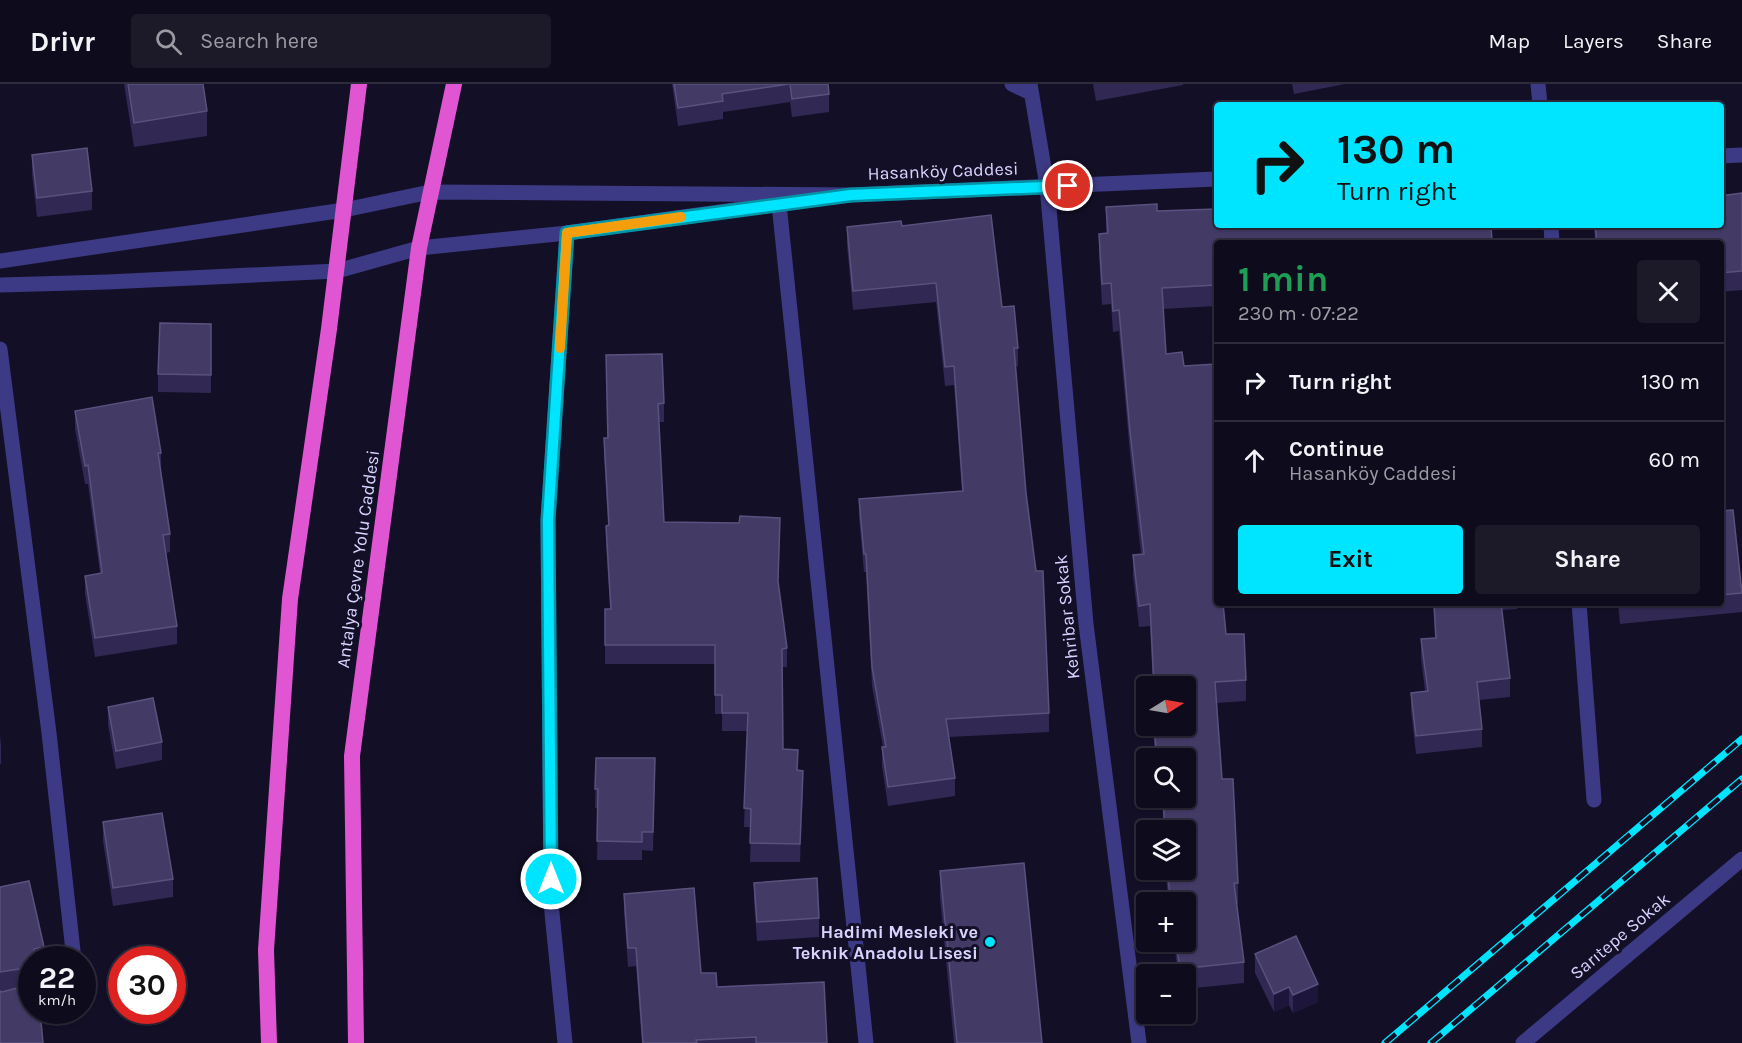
<!DOCTYPE html>
<html lang="en">
<head>
<meta charset="utf-8">
<style>
	:root { --surface:#0e0b1c; --page:#1c1929; --text:#f1f3f6; --muted:#9b9ba3; --line:#2e2b3b; --accent:#00e5ff }
	body { margin:0; font-family:Karla,sans-serif; background:var(--page); color:var(--text); height:100vh; display:flex; flex-direction:column; font-size:22px; white-space:nowrap }
	* { box-sizing:border-box; margin:0 }
	p { font-size:20px; color:var(--muted) }
	.icon { flex:none; width:33px; height:33px; fill:none; stroke:currentColor; stroke-width:2; stroke-linecap:round; stroke-linejoin:round }
	.map { position:relative; flex:1; overflow:hidden }
	.side { position:absolute; left:1214px; top:156px; width:510px; height:366px; display:flex; flex-direction:column; background:var(--surface); border-radius:6px; box-shadow:0 2px 4px #0004,0 0 0 2px var(--line) }
	.side>* { flex:none }
	.guide { position:absolute; left:1214px; top:18px; width:510px; height:126px; border-radius:6px; box-shadow:0 2px 4px #0004,0 0 0 2px var(--line); background:#00e5ff; color:#111; overflow:hidden }
	.needle { width:39px; rotate:79deg }
	.tools { position:absolute; left:1136px; top:592px; display:grid; gap:12px }
	.tools a { display:grid; place-items:center; width:60px; height:60px; border-radius:6px; background:var(--surface); box-shadow:0 2px 4px #0004,0 0 0 2px var(--line); font-size:30px }
	.speed { position:absolute; left:18px; top:862px; display:flex; gap:12px; font-size:30px; font-weight:700; text-align:center }
	.speed>* { display:grid; place-content:center; width:78px; height:78px; border-radius:50%; background:var(--surface); box-shadow:0 2px 4px #0004,0 0 0 2px var(--line); line-height:1 }
	.speed small { font-size:15px; font-weight:400 }
	.speed .limit { border:9px solid #d22; background:#fff; color:#111 }
	.pin { position:absolute; display:grid; place-items:center; width:51px; height:51px; color:#fff; margin:-26px; border:3px solid #fff; border-radius:50%; box-shadow:0 2px 6px #0007 }
	.me { position:absolute; width:66px; margin:-33px; rotate:0deg; stroke-linejoin:round; filter:drop-shadow(0 0 4px #0008) }
	.turn { display:flex; align-items:center; gap:21px; height:126px; padding:0 24px; font-size:27px }
	.turn .icon { width:78px; height:78px; stroke-width:2.5 }
	.turn b { display:block; font-size:42px; line-height:51px }
	.round { display:grid; place-items:center; flex:none; width:63px; height:63px; border-radius:6px; background:var(--page) }
	.head { display:flex; align-items:center; justify-content:space-between; height:102px; padding:0 24px }
	h1 { font-size:36px; font-weight:700; line-height:45px; color:#1e9e55 }
	.button { display:flex; gap:12px; margin-top:auto; padding:12px 24px }
	.button a { flex:1; height:69px; border-radius:6px; background:var(--accent); color:#111; font-size:24px; font-weight:700; line-height:69px; text-align:center }
	.button a+a { background:var(--page); color:var(--text) }
	ul { padding:0; list-style:none }
	li { display:flex; align-items:center; gap:18px; height:78px; padding:0 24px; border-top:2px solid var(--line) }
	li div { flex:1 }
	li b { display:block; font-size:22px }
	li em { font-style:normal }
	header { display:flex; align-items:center; gap:36px; box-sizing:border-box; height:84px; padding:0 30px; background:var(--surface); border-bottom:2px solid var(--line) }
	header strong { font-size:28px }
	nav { display:flex; gap:33px; margin-inline-start:auto; font-size:21px }
	.search { width:420px; height:54px; background:var(--page); display:flex; align-items:center; gap:15px; box-sizing:border-box; padding:0 21px; border-radius:6px; color:var(--muted); font-size:22px }
	.map>svg:first-child { display:block }
	.lines { fill:none; stroke-linecap:round; stroke-linejoin:round }
	.minor { stroke:#3d3a85; stroke-width:15 }
	.tertiary { stroke:#3d3a85; stroke-width:15 }
	.trunk { stroke:#e055d1; stroke-width:16 }
	.rail-casing { stroke:#00e5ff; stroke-width:7 }
	.rail { stroke:#130f26; stroke-width:4.5; stroke-dasharray:14; stroke-linecap:butt }
	.wall { fill:#312854 }
	.shaded-wall { fill:#1d163a }
	.building { fill:#433a66; stroke:#5a527e; stroke-width:1.5 }
	.route-casing { stroke:#0095a6; stroke-width:15 }
	.route { stroke:#00e5ff; stroke-width:10 }
	.slow { stroke:#f59e0b; stroke-width:10 }
	.poi-dot { fill:#00e5ff; stroke:#130f26; stroke-width:2 }
	.labels { text-anchor:middle; stroke-width:6; stroke-linejoin:round; paint-order:stroke }
	.street-label { font-size:18px; fill:#d9d4ff; stroke:#130f26 }
	.poi-label { font-size:18px; font-weight:bold; fill:#d9d4ff; stroke:#130f26; text-anchor:end }
</style>
</head>
<body>
<header>
<strong>Drivr</strong>
<div class="search"><svg class="icon" aria-label="search" viewBox="0 0 24 24"><circle cx="10" cy="10" r="6"/><path d="M15 15l6 6"/></svg>Search here</div>
<nav><a>Map</a><a>Layers</a><a>Share</a></nav>
</header>
<div class="map">
<svg width="1742" height="959" viewBox="0 0 1742 959">
	<rect width="100%" height="100%" fill="#130f26"/>
	<g class="lines">
		<g class="minor">
			<path d="M1012,0L1031,9"/>
			<path d="M1030,0L1047,102L1086,540L1139,959"/>
			<path d="M1538,0L1540,21"/>
			<path d="M779,120L866,959"/>
			<path d="M1551,141L1552,159"/>
			<path d="M0,265L49,649L74,876"/>
			<path d="M1579,519L1594,716"/>
			<path d="M565,959L551,819L548,436L567,149"/>
			<path d="M1523,959L1742,775"/>
		</g>
		<g class="tertiary">
			<path d="M1720,72L1742,71"/>
			<path d="M0,177L344,126L430,108L851,111L1216,95"/>
			<path d="M0,201L107,198L337,187L419,164L567,149L792,118"/>
		</g>
		<g class="trunk">
			<path d="M269,959L266,866L290,515L329,245L359,0"/>
			<path d="M356,959L352,672L419,164L454,0"/>
		</g>
		<defs>
			<g id="rail">
				<path d="M1385,959L1742,655"/>
				<path d="M1431,959L1742,695"/>
			</g>
		</defs>
		<use href="#rail" class="rail-casing"/>
		<use href="#rail" class="rail"/>
	</g>
	<g class="wall">
		<path d="M124,0H203L207,27V52L134,63Z"/>
		<path d="M672,0H828L829,10V28L792,33L790,18L723,28V35L678,42Z"/>
		<path d="M1093,0H1183V1L1096,17Z"/>
		<path d="M1292,0H1345L1294,10Z"/>
		<path d="M32,71L92,107V126L37,133L32,90Z"/>
		<path d="M1742,109V206L1720,208V159H1595L1594,141H1720Z"/>
		<path d="M1106,123L1157,127L1216,159V222L1163,225L1166,270L1184,282L1216,280V460L1226,550L1246,596V617L1216,619L1222,695L1238,799V820H1237L1244,878V899L1185,905V891H1178L1174,858H1185V819H1169L1165,786H1185V747H1164L1162,714H1185V675H1155L1153,642H1185V603H1153L1150,542L1139,543L1133,492V471L1141,470L1130,369L1119,247L1113,248L1111,220L1102,221L1099,171V150L1106,149Z"/>
		<path d="M902,142L1002,223L1018,264V282L1015,283L1026,409L1049,629V648L949,653L955,694V712L888,722L882,682V663H883L872,602L866,488H864L859,433V415L962,407L954,301L945,302L936,218L853,226L847,161V143Z"/>
		<path d="M211,240V309L158,308V290Z"/>
		<path d="M606,271L664,319V338H659L664,438L780,452L778,501L787,564V583H782L783,665L798,686L803,705L800,778H750L751,743H744L747,647H722V630H715V580H605V525H610L606,460V442L608,441L604,373V354H607Z"/>
		<path d="M75,327L161,369V387L170,450V468L166,469L177,542V560L95,573L85,510V492L100,489L88,400H85L75,345Z"/>
		<path d="M1720,427L1742,509V528L1620,540L1618,519H1720Z"/>
		<path d="M1433,519H1517V525L1502,526L1510,594V613L1479,616L1482,645V663L1416,670L1411,627V609L1425,607L1421,574V555L1435,554Z"/>
		<path d="M108,623L162,658V676L116,685L108,641Z"/>
		<path d="M0,651L1,661V680H0Z"/>
		<path d="M596,674H655L653,767L642,766V776H597L598,724H595Z"/>
		<path d="M103,738L173,795V813L113,822L103,757Z"/>
		<path d="M940,787L1042,959H954L940,814Z"/>
		<path d="M754,799L819,834V853L757,857L754,817Z"/>
		<path d="M0,803L44,876H32V927L0,959Z"/>
		<path d="M624,810L701,889L717,903L827,959H642L636,882L628,883L624,828Z"/>
		<path d="M1255,870L1318,918L1293,929L1289,921L1274,928L1255,889Z"/>
	</g>
	<g class="shaded-wall">
		<path d="M803,687V705L800,778V760Z"/>
		<path d="M44,863V876H34V865Z"/>
		<path d="M1318,900V918L1293,929V911Z"/>
		<path d="M1289,903V921L1274,928V910Z"/>
	</g>
	<g class="building">
		<path d="M128,0H203L207,27L134,39Z"/>
		<path d="M674,0H789L722,10L723,17L678,24Z"/>
		<path d="M790,0H828L829,10L792,15Z"/>
		<path d="M87,64L92,107L37,114L32,71Z"/>
		<path d="M1742,109V187L1720,189V159H1597L1595,141H1720V112Z"/>
		<path d="M1157,120V127L1216,125V141H1491L1492,159H1216V201L1162,204L1166,270L1182,268L1184,282L1216,280V438L1214,439L1216,464V519H1223L1226,550H1244L1246,596L1215,598L1222,695H1233L1238,799H1234L1244,878L1180,885L1176,858H1185V819H1171L1167,786H1185V747H1165L1163,714H1185V675H1157L1154,642H1185V603H1154L1150,520L1139,522L1133,471L1144,470L1130,348L1119,226L1113,227L1111,199L1102,200L1099,150L1108,149L1106,123Z"/>
		<path d="M991,131L1002,223L1014,222L1018,264H1014L1026,409L1036,487H1043L1049,629L946,635L955,694L888,703L882,663H886L872,583L866,470H864L859,415L963,407L954,282L945,283L936,199L853,207L847,143L901,137L902,142Z"/>
		<path d="M160,239L211,240V291L158,290Z"/>
		<path d="M662,270L664,319L658,320L664,438L739,439L740,432L780,434L778,497L787,564L782,565L783,665L798,666L797,686L803,687L800,760L750,759L751,725L744,724L748,629H722V611H715V561H605V525H611L606,442L609,441L604,354H608L606,271Z"/>
		<path d="M152,313L161,369H158L170,450L163,451L177,542L95,554L85,492L102,489L88,381L85,382L75,327Z"/>
		<path d="M1733,426L1742,509L1720,511V427Z"/>
		<path d="M1434,519H1501L1510,594L1477,598L1482,645L1416,652L1411,609L1428,607L1421,555L1436,554Z"/>
		<path d="M1620,519H1643L1620,521Z"/>
		<path d="M153,614L162,658L116,667L108,623Z"/>
		<path d="M596,674H655L653,748H642V758L597,757L598,705H595Z"/>
		<path d="M162,729L173,795L113,804L103,738Z"/>
		<path d="M1024,779L1042,959H957L940,787Z"/>
		<path d="M817,794L819,834L757,838L754,799Z"/>
		<path d="M29,797L44,863L34,865L35,876H32V883L0,888V803Z"/>
		<path d="M694,804L701,889H716L717,903L824,898L827,959H756V953L696,956L697,959H643L636,864H628L624,810Z"/>
		<path d="M1296,852L1318,900L1293,911L1289,903L1274,910L1255,870Z"/>
		<path d="M32,900V927H40L43,959H0V907L2,908Z"/>
	</g>
	<g class="lines">
		<defs>
			<path id="route" d="M551,795L548,436L567,149L851,111L1068,102"/>
		</defs>
		<use href="#route" class="route-casing"/>
		<use href="#route" class="route"/>
		<path class="slow" d="M560,264L567,149L681,133"/>
	</g>
	<circle class="poi-dot" cx="990" cy="858" r="6"/>
	<g class="labels">
		<g class="street-label">
			<text transform="translate(943 87) rotate(-2)" y="6">Hasanköy Caddesi</text>
			<text transform="translate(358 475) rotate(-82)" y="6">Antalya Çevre Yolu Caddesi</text>
			<text transform="translate(1067 533) rotate(-96)" y="6">Kehribar Sokak</text>
			<text transform="translate(1620 852) rotate(-40)" y="6">Sarıtepe Sokak</text>
		</g>
		<g class="poi-label">
			<text x="978" y="854">Hadimi Mesleki ve<tspan x="978" dy="21">Teknik Anadolu Lisesi</tspan></text>
		</g>
	</g>
</svg>
<div class="tools">
<a><svg class="needle" viewBox="-14 -14 28 28"><path d="M0-13l5 13h-10z" fill="#e53935"/><path d="M0 13l5-13h-10z" fill="#9b9ba3"/></svg></a>
<a><svg class="icon" aria-label="search" viewBox="0 0 24 24"><circle cx="10" cy="10" r="6"/><path d="M15 15l6 6"/></svg></a>
<a><svg class="icon" aria-label="layers" viewBox="0 0 24 24"><path d="M12 4l9 5-9 5-9-5zM3 14l9 5 9-5"/></svg></a>
<a>+</a>
<a>−</a>
</div>
<div class="speed"><div>22<small>km/h</small></div><div class="limit">30</div></div>
<div class="pin" style="left:1068px;top:102px;background:#d93025"><svg class="icon" aria-label="arrive" viewBox="0 0 24 24"><path d="M6 21V4h12l-3 4 3 4H6"/></svg></div>
<svg class="me" style="left:551px;top:795px" viewBox="-20 -20 40 40"><circle r="17" fill="#00e5ff" stroke="#fff" stroke-width="3"/><path d="M0-11L8 9 0 5-8 9z" fill="#fff"/></svg>
<div class="guide">
<div class="turn"><svg class="icon" aria-label="right" viewBox="0 0 24 24"><path d="M7 20v-9h11M14 6l5 5-5 5"/></svg><div><b>130 m</b>Turn right</div></div>
</div>
<section class="side">
<div class="head"><div><h1>1 min</h1><p>230 m · 07:22</p></div><a class="round"><svg class="icon" aria-label="close" viewBox="0 0 24 24"><path d="M6 6l12 12M18 6L6 18"/></svg></a></div>
<ul>
<li><svg class="icon" aria-label="right" viewBox="0 0 24 24"><path d="M7 20v-9h11M14 6l5 5-5 5"/></svg><div><b>Turn right</b></div><em>130 m</em></li>
<li><svg class="icon" aria-label="ahead" viewBox="0 0 24 24"><path d="M12 20V5M6 11l6-6 6 6"/></svg><div><b>Continue</b><p>Hasanköy Caddesi</p></div><em>60 m</em></li>
</ul>
<div class="button"><a>Exit</a><a>Share</a></div>
</section>
</div>
</body>
</html>
